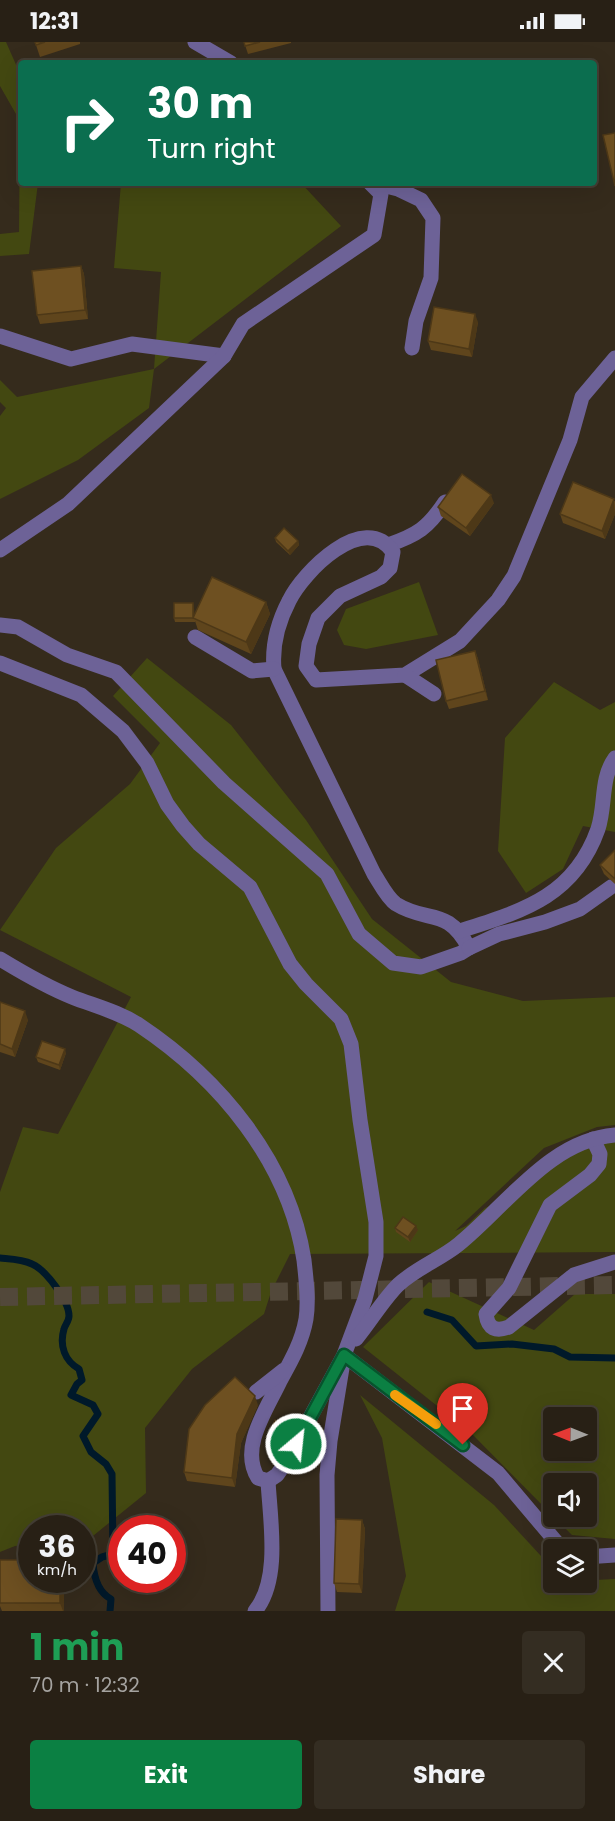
<!DOCTYPE html>
<html lang="en">
<head>
<meta charset="utf-8">
<style>
	:root { --surface:#282015; --page:#342d22; --text:#f1f3f6; --muted:#a5a3a0; --line:#443e34; --accent:#0b8043 }
	body { margin:0; font-family:Poppins,sans-serif; background:var(--page); color:var(--text); height:100vh; display:flex; flex-direction:column; font-size:22px; white-space:nowrap }
	* { box-sizing:border-box; margin:0 }
	p { font-size:20px; color:var(--muted) }
	.icon { flex:none; width:33px; height:33px; fill:none; stroke:currentColor; stroke-width:2; stroke-linecap:round; stroke-linejoin:round }
	.map { position:relative; height:1569px; overflow:hidden }
	.panel { display:flex; flex-direction:column; background:var(--surface); flex:1 }
	.panel>* { flex:none }
	.banner { position:absolute; left:18px; top:18px; width:579px; height:126px; border-radius:6px; box-shadow:0 6px 24px #0002,0 0 0 2px var(--line); background:#0b6e4f; color:#fff; overflow:hidden }
	.needle { width:39px; rotate:271deg }
	.controls { position:absolute; left:543px; top:1365px; display:grid; gap:12px }
	.controls a { display:grid; place-items:center; width:54px; height:54px; border-radius:6px; background:var(--surface); box-shadow:0 6px 24px #0002,0 0 0 2px var(--line); font-size:30px }
	.speed { position:absolute; left:18px; top:1473px; display:flex; gap:12px; font-size:30px; font-weight:700; text-align:center }
	.speed>* { display:grid; place-content:center; width:78px; height:78px; border-radius:50%; background:var(--surface); box-shadow:0 6px 24px #0002,0 0 0 2px var(--line); line-height:1 }
	.speed small { font-size:15px; font-weight:400 }
	.speed .limit { border:9px solid #d22; background:#fff; color:#111 }
	.pin { position:absolute; display:grid; place-items:center; width:51px; height:51px; color:#fff; margin:-62px -26px; border-radius:50% 50% 50% 0; rotate:-45deg; box-shadow:0 0 6px #0007 }
	.pin .icon { rotate:45deg }
	.me { position:absolute; width:66px; margin:-33px; rotate:28deg; stroke-linejoin:round; filter:drop-shadow(0 0 4px #0008) }
	.turn { display:flex; align-items:center; gap:21px; height:126px; padding:0 30px; font-size:27px }
	.turn .icon { width:78px; height:78px; stroke-width:2.5 }
	.turn b { display:block; font-size:42px; line-height:51px }
	.round { display:grid; place-items:center; flex:none; width:63px; height:63px; border-radius:6px; background:var(--page) }
	.summary { display:flex; align-items:center; justify-content:space-between; height:102px; padding:0 30px }
	h1 { font-size:36px; font-weight:700; line-height:45px; color:#1e9e55 }
	.button { display:flex; gap:12px; margin-top:auto; padding:12px 30px }
	.button a { flex:1; height:69px; border-radius:6px; background:var(--accent); color:#fff; font-size:24px; font-weight:700; line-height:69px; text-align:center }
	.button a+a { background:var(--page); color:var(--text) }
	.status { display:flex; justify-content:space-between; align-items:center; height:42px; padding:0 30px; background:var(--surface); direction:ltr }
	.status svg { height:16px; fill:currentColor }
	.map>svg:first-child { display:block }
	.green { fill:#434811; fill-rule:evenodd }
	.lines { fill:none; stroke-linecap:round; stroke-linejoin:round }
	.stream { stroke:#00192a; stroke-width:7 }
	.highway-tunnel { stroke:#52483a; stroke-width:18; stroke-dasharray:18 9; stroke-linecap:butt }
	.minor { stroke:#6d6297; stroke-width:15 }
	.wall { fill:#5f451c }
	.shaded-wall { fill:#4d3817 }
	.building { fill:#6e5021; stroke:#4d3817; stroke-width:1.5 }
	.route-casing { stroke:#07532c; stroke-width:15 }
	.route { stroke:#0b8043; stroke-width:10 }
	.slow { stroke:#f59e0b; stroke-width:10 }
</style>
</head>
<body>
<div class="status"><b>12:31</b><svg viewBox="0 0 49 12"><path d="M0 12V9h3v3zM5 12V6h3v6zM10 12V3h3v9zM15 12V0h3v12zM26 1h20v11H26zM47 4h2v5h-2z"/></svg></div>
<div class="map">
<svg width="615" height="1569" viewBox="0 0 615 1569">
	<rect width="100%" height="100%" fill="#352b1c"/>
	<g class="green">
		<path d="M0,0H6L21,34V141H38L29,212L0,214V192L19,190L20,79L0,44Z"/>
		<path d="M121,141H301L341,184L154,327L149,366L78,418L0,457V374L6,366L0,360V338L17,355L154,327L161,230L114,226Z"/>
		<path d="M419,540L438,593L366,607L344,603L337,588L346,567Z"/>
		<path d="M147,616L231,683L306,778L372,877L451,940L523,959L615,955V1083L597,1085L544,1106L455,1189L466,1184L485,1166L508,1156L575,1105L615,1098V1210L290,1212L271,1250L264,1272L192,1327L145,1386L146,1451L83,1502L82,1486H32L31,1503L15,1504L0,1510V1150L23,1085L58,1092L131,955L0,888L56,806L130,742L160,701L113,654Z"/>
		<path d="M554,640L600,668L615,660V790L583,784L563,827L526,851L498,809L505,696Z"/>
		<path d="M429,1240L534,1288L575,1252H615V1497L572,1493L554,1475L586,1474V1442H554L553,1474L470,1390L363,1305ZM554,1376H586V1408H554Z"/>
		<path d="M360,1353L494,1463L553,1527L554,1540L615,1537V1569H395L406,1534L382,1396Z"/>
	</g>
	<g class="lines">
		<g class="stream">
			<path d="M0,1216C11,1217 22,1217 32,1222C46,1228 69,1259 69,1274C69,1279 65,1283 64,1287C59,1304 65,1319 79,1327L82,1338L77,1342L71,1353L93,1363L98,1372L83,1394L91,1410L106,1422L112,1432L113,1512L102,1515L93,1521C94,1536 98,1550 111,1557L110,1569"/>
			<path d="M427,1270L452,1278L476,1304L512,1302L554,1307L570,1315L615,1316"/>
		</g>
		<path class="highway-tunnel" d="M0,1255L615,1243"/>
		<g class="minor">
			<path d="M195,0L231,21"/>
			<path d="M374,141L398,147L421,158L433,176L431,236L416,279L412,306"/>
			<path d="M0,294L71,317L132,302L224,314"/>
			<path d="M388,503C417,493 428,486 445,460"/>
			<path d="M0,508L68,462L224,314L243,282L374,193L381,152L370,141"/>
			<path d="M0,583L18,585L67,613L116,630L224,741L327,832L359,892L393,921L421,925L461,911L469,906C447,864 428,882 396,862C387,856 380,841 374,832L274,627C272,604 278,580 289,559C303,530 364,468 393,510L390,526L381,535L340,554L318,576L309,602L306,624L316,638L405,633L460,599L498,558L514,534L570,398L582,355L615,316"/>
			<path d="M195,595L252,629L274,627"/>
			<path d="M0,621L81,653L123,689L147,721L167,762L183,784L199,802L250,845L290,922L306,942L341,977L351,1002L360,1078L376,1180V1214L365,1257L344,1313L286,1420L277,1433L268,1439L258,1436C239,1406 267,1367 280,1339C291,1319 302,1300 306,1277C309,1258 306,1237 304,1218C289,1120 220,1037 139,983C119,970 95,964 72,955C47,945 23,931 0,917"/>
			<path d="M405,633L434,652"/>
			<path d="M460,889C522,869 574,855 598,787C606,763 600,737 615,716"/>
			<path d="M469,906L499,892L545,880L580,867L611,845"/>
			<path d="M593,1097L600,1112L599,1122L590,1133L550,1163L509,1246L486,1272C488,1287 496,1290 509,1285L574,1233L615,1220"/>
			<path d="M356,1297C370,1280 383,1258 398,1243C416,1226 441,1217 459,1202C506,1164 550,1098 615,1093"/>
			<path d="M344,1313L498,1431L563,1508"/>
			<path d="M256,1350L284,1328"/>
			<path d="M586,1515L615,1513"/>
			<path d="M255,1569C281,1538 270,1477 268,1439"/>
			<path d="M328,1569L327,1433L330,1399L342,1326"/>
		</g>
	</g>
	<g class="wall">
		<path d="M35,0H80V2L40,15Z"/>
		<path d="M244,0H291V1L248,12Z"/>
		<path d="M81,224L84,232L88,277L40,282L37,273Z"/>
		<path d="M478,280L472,315L431,308L428,299Z"/>
		<path d="M615,459V472L605,497L563,481L560,472Z"/>
		<path d="M494,461L470,494L441,474L438,465Z"/>
		<path d="M275,496L298,499L299,503L290,513L276,500Z"/>
		<path d="M266,560L270,572L251,612L198,588L195,579V580H175L174,576L194,566V573Z"/>
		<path d="M475,609L478,617L488,658L449,667L446,659Z"/>
		<path d="M615,808V842L604,832L600,823Z"/>
		<path d="M0,960L28,978L15,1015L0,1010Z"/>
		<path d="M66,1011L60,1028L38,1020L36,1015Z"/>
		<path d="M395,1186L418,1188L410,1200L396,1190Z"/>
		<path d="M258,1363L241,1401L235,1445L187,1439L184,1430Z"/>
		<path d="M284,1385L279,1398L271,1395L270,1390Z"/>
		<path d="M362,1478L365,1487L362,1551L337,1550L334,1541Z"/>
		<path d="M0,1518L32,1538H64V1569H2L0,1564Z"/>
	</g>
	<g class="shaded-wall">
		<path d="M81,224L84,232L88,277L85,268Z"/>
		<path d="M475,272L478,280L472,315L469,307Z"/>
		<path d="M491,453L494,461L470,494L466,486Z"/>
		<path d="M614,457L615,472L605,497L602,489Z"/>
		<path d="M298,499L299,503L290,513L288,509Z"/>
		<path d="M266,560L270,572L251,612L246,600Z"/>
		<path d="M193,561L194,566L195,576H193L195,580L193,576Z"/>
		<path d="M475,609L478,617L488,658L485,649Z"/>
		<path d="M25,969L28,978L15,1015L12,1007Z"/>
		<path d="M65,1007L66,1011L60,1028L59,1023Z"/>
		<path d="M416,1184L418,1188L410,1200L408,1195Z"/>
		<path d="M255,1354L258,1363L241,1401L235,1445L232,1436L237,1392Z"/>
		<path d="M283,1381L284,1385L279,1398L278,1394Z"/>
		<path d="M362,1478L365,1487L362,1551L359,1542Z"/>
		<path d="M60,1538H64V1569H63L60,1561Z"/>
	</g>
	<g class="building">
		<path d="M35,0H45L36,3Z"/>
		<path d="M244,0H260L245,4Z"/>
		<path d="M615,91V144L603,93Z"/>
		<path d="M81,224L85,268L37,273L32,229Z"/>
		<path d="M434,265L475,272L469,307L428,299Z"/>
		<path d="M462,432L491,453L466,486L438,465Z"/>
		<path d="M573,440L614,457L602,489L560,472Z"/>
		<path d="M284,486L298,499L288,509L275,496Z"/>
		<path d="M212,535L266,560L246,600L193,576Z"/>
		<rect x="174" y="561" width="19" height="15"/>
		<path d="M475,609L485,649L446,659L436,618Z"/>
		<path d="M615,808V837L600,823Z"/>
		<path d="M0,960L25,969L12,1007L0,1002Z"/>
		<path d="M42,999L65,1007L59,1023L36,1015Z"/>
		<path d="M403,1175L416,1184L408,1195L395,1186Z"/>
		<path d="M235,1335L255,1354L237,1392L232,1436L184,1430L189,1387L205,1363Z"/>
		<path d="M275,1378L283,1381L278,1394L270,1390Z"/>
		<path d="M336,1477L362,1478L359,1542L334,1541Z"/>
		<path d="M0,1518H32V1538H60V1561H0Z"/>
	</g>
	<g class="lines">
		<defs>
			<path id="route" d="M296,1402L344,1313L463,1403"/>
		</defs>
		<use href="#route" class="route-casing"/>
		<use href="#route" class="route"/>
		<path class="slow" d="M395,1353L436,1382"/>
	</g>
</svg>
<div class="controls">
<a><svg class="needle" viewBox="-14 -14 28 28"><path d="M0-13l5 13h-10z" fill="#e53935"/><path d="M0 13l5-13h-10z" fill="#a5a3a0"/></svg></a>
<a><svg class="icon" aria-label="sound" viewBox="0 0 24 24"><path d="M4 9h4l5-4v14l-5-4H4zM17 9q2 3 0 6"/></svg></a>
<a><svg class="icon" aria-label="layers" viewBox="0 0 24 24"><path d="M12 4l9 5-9 5-9-5zM3 14l9 5 9-5"/></svg></a>
</div>
<div class="speed"><div>36<small>km/h</small></div><div class="limit">40</div></div>
<div class="pin" style="left:463px;top:1403px;background:#d93025"><svg class="icon" aria-label="arrive" viewBox="0 0 24 24"><path d="M6 21V4h12l-3 4 3 4H6"/></svg></div>
<svg class="me" style="left:296px;top:1402px" viewBox="-20 -20 40 40"><circle r="17" fill="#0b8043" stroke="#fff" stroke-width="3"/><path d="M0-11L8 9 0 5-8 9z" fill="#fff"/></svg>
<div class="banner">
<div class="turn"><svg class="icon" aria-label="right" viewBox="0 0 24 24"><path d="M7 20v-9h11M14 6l5 5-5 5"/></svg><div><b>30 m</b>Turn right</div></div>
</div>
</div>
<section class="panel">
<div class="summary"><div><h1>1 min</h1><p>70 m · 12:32</p></div><a class="round"><svg class="icon" aria-label="close" viewBox="0 0 24 24"><path d="M6 6l12 12M18 6L6 18"/></svg></a></div>
<div class="button"><a>Exit</a><a>Share</a></div>
</section>
</body>
</html>
